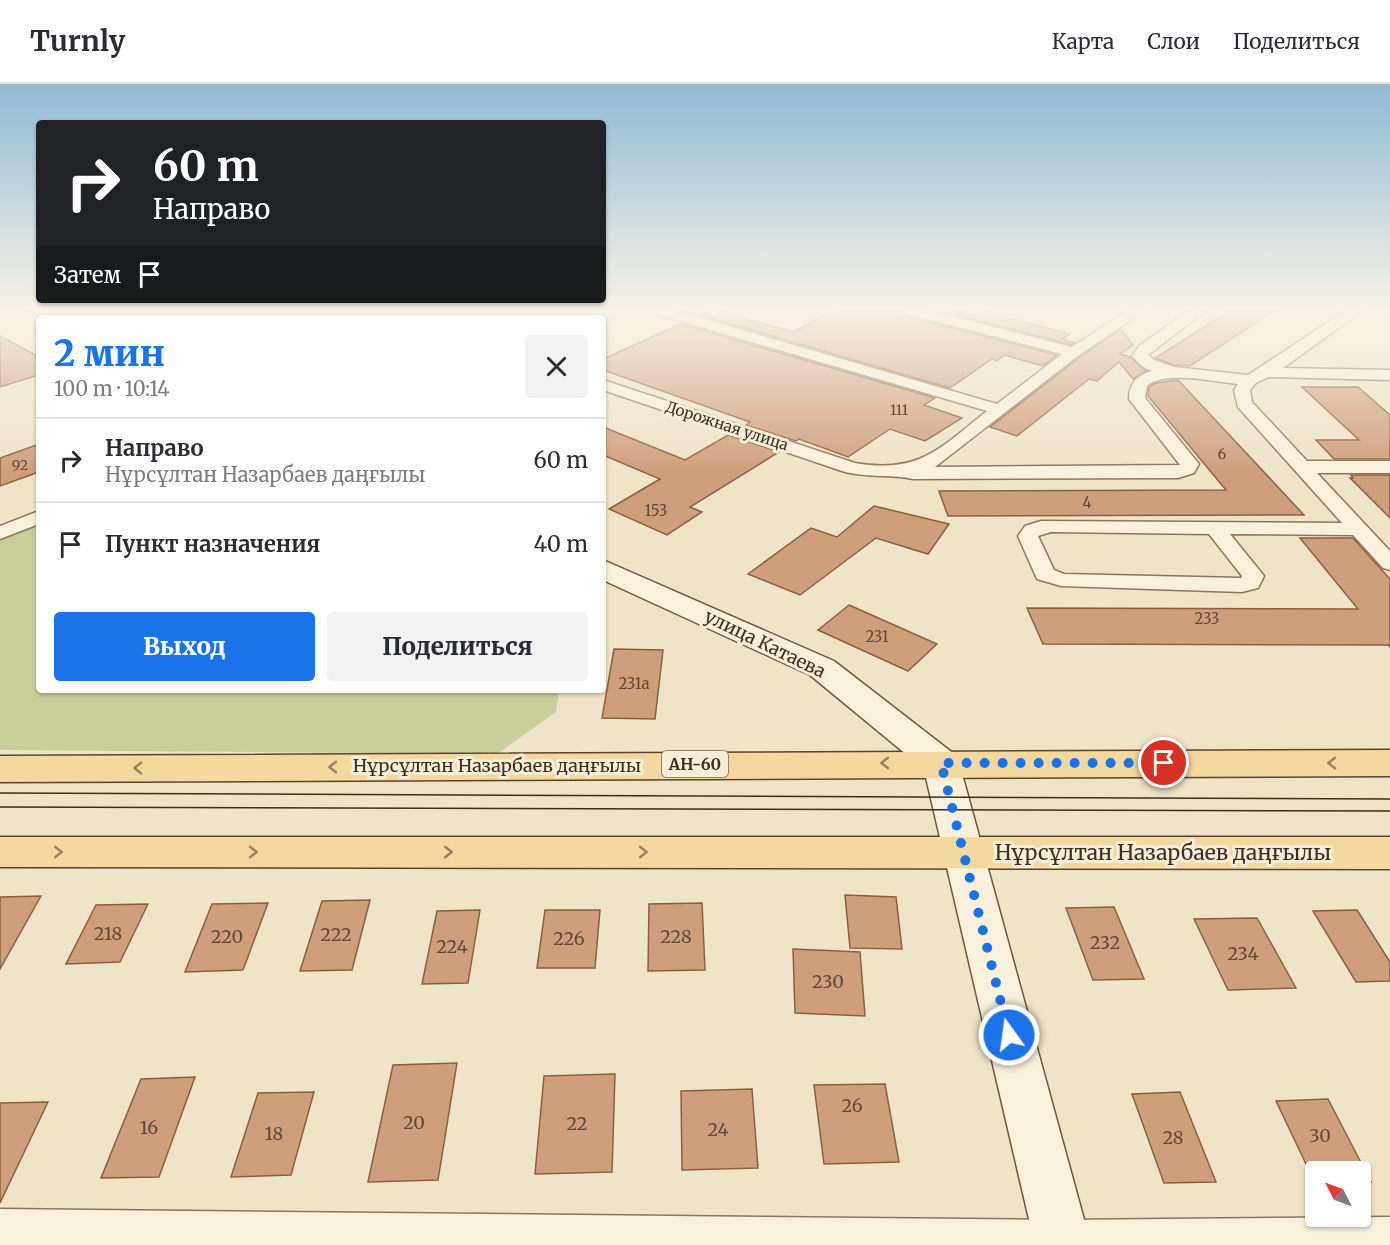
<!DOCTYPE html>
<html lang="ru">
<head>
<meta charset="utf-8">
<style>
	:root { --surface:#fff; --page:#f2f2f3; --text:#2b2b33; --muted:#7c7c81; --line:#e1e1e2; --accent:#1a73e8 }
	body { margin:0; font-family:Merriweather,serif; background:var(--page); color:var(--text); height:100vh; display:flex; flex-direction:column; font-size:22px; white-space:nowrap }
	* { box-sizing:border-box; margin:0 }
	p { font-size:20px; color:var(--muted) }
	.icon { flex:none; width:33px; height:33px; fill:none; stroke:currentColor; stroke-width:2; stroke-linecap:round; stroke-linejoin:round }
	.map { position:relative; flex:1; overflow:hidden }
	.sheet { position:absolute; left:36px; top:231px; width:570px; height:378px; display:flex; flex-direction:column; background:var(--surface); border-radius:6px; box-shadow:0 2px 4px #0004 }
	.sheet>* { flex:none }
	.banner { position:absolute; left:36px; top:36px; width:570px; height:183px; border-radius:6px; box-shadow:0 2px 4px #0004; background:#202124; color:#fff; overflow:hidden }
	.needle { width:39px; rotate:312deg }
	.buttons { position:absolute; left:1305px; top:1077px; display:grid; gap:12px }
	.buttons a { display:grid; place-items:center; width:66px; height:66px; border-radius:6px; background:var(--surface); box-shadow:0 2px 4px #0004; font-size:30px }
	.pin { position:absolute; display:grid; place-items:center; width:51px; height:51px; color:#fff; margin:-26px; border:3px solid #fff; border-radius:50%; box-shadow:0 2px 6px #0007 }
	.me { position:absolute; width:66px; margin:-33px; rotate:346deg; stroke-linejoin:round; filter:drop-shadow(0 0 4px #0008) }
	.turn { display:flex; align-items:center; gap:21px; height:126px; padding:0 18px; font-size:27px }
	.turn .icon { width:78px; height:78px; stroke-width:2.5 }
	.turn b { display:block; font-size:42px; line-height:51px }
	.then { display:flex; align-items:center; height:57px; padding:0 18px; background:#0003; gap:12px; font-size:22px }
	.round { display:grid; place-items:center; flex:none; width:63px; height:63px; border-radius:6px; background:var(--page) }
	.overview { display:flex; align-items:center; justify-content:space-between; height:102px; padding:0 18px }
	h1 { font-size:36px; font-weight:800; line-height:45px; color:var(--accent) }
	.button { display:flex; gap:12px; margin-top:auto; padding:12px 18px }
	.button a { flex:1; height:69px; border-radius:6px; background:var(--accent); color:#fff; font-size:24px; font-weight:800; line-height:69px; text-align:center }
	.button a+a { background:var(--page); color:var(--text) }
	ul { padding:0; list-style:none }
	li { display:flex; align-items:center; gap:18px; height:84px; padding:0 18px; border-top:2px solid var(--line) }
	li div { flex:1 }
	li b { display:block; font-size:22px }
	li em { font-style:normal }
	header { display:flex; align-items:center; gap:36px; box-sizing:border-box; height:84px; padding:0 30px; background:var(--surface); border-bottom:2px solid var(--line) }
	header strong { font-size:28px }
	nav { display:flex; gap:33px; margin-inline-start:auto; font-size:21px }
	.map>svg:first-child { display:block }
	.green { fill:#c9cf9b }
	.building { fill:#cf9f7d; stroke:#8d5f41; stroke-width:1.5 }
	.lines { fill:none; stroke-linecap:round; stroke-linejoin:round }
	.street-casing { stroke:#8d765c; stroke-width:3 }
	.secondary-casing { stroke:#6f573f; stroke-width:3 }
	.primary-casing { stroke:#5b4430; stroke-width:3 }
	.street { fill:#faf1dc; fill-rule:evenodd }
	.secondary { fill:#faf1dc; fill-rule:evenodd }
	.primary { fill:#f3d9a0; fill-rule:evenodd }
	.tram { stroke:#3d2e20; stroke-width:1.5 }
	.oneway { stroke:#988460 }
	.route { stroke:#1a73e8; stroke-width:10; stroke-dasharray:0 18 }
	.labels { text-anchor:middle; stroke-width:6; stroke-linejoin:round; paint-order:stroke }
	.far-number-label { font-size:14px; fill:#624a37 }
	.far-street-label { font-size:15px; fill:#3d2e20; stroke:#f7eed8 }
	.number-label { font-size:15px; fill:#624a37 }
	.shield { fill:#f7eed8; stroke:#756857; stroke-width:1.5 }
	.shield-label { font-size:16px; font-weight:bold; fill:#3d2e20 }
	.street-label { font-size:18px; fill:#3d2e20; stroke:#f7eed8 }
	.near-number-label { font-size:18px; fill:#624a37 }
	.near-street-label { font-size:21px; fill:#3d2e20; stroke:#f7eed8 }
</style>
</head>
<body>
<header>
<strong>Turnly</strong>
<nav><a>Карта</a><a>Слои</a><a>Поделиться</a></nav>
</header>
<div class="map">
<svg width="1390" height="1161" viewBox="0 0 1390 1161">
	<rect width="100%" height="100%" fill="#f0e4c8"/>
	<path class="green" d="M39,438V606H559L556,628L497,670L0,666V455Z"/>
	<g class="building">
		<path d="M712,225L793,248L837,225H896L899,230L1057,271L1043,282L1004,271L997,277L992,275L950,304L699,231Z"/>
		<path d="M933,225H974L1070,250L1062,255L1075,259L1072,261Z"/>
		<path d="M1233,225H1277L1190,282L1174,281L1155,274Z"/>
		<path d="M681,240L935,314L924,321L962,334L925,357L890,345L848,373L799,355L796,357L746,341L750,338L603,286V275Z"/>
		<path d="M1121,245L1133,261L1120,270L1130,273L1146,287L1133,295L1119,278L1097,297L1089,295L1017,352L990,343L1080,273Z"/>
		<path d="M0,252L39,273V291L0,303Z"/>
		<path d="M1178,296L1304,431L948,432L939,407L1226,406L1148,312L1149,303L1156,299Z"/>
		<path d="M1302,303H1358L1390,331V375H1334L1316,356H1359Z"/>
		<path d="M603,343L685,376L728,351L779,368L690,423L702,428L667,451L609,425L660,395L603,371Z"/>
		<path d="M39,360V388L0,402V374Z"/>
		<path d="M1351,391H1390V434L1350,394H1353Z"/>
		<path d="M874,422L949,440L928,470L876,454L800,511L748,490L811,444L837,453Z"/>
		<path d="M1300,454H1353L1390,495V563L1388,561L1043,560L1027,524L1358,525Z"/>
		<path d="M849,521L937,560L908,587L818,546Z"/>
		<path d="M614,565L663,566L655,635L602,634Z"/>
		<path d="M845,811L896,813L902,865L850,864Z"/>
		<path d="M41,812L0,885V813Z"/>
		<path d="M370,816L352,886L300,887L322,817Z"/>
		<path d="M268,819L243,886L185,888L212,820Z"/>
		<path d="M702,819L705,886L648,887L649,820Z"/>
		<path d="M148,820L120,878L66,880L96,821Z"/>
		<path d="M1114,823L1144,895L1093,896L1066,824Z"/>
		<path d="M480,826L468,899L422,900L437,827Z"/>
		<path d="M545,826H600L595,884H537Z"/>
		<path d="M1357,826L1390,878V897L1356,898L1313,827Z"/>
		<path d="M1257,834L1296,904L1228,906L1194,835Z"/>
		<path d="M793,865L860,868L865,932L795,929Z"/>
		<path d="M457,979L438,1096L368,1098L393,981Z"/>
		<path d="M615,990L612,1088L535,1090L544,992Z"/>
		<path d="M195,993L159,1093L101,1094L141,995Z"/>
		<path d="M885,1000L899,1078L824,1080L814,1001Z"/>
		<path d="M752,1005L758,1084L682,1086L681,1007Z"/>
		<path d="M314,1008L291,1091L231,1093L258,1009Z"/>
		<path d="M1180,1008L1216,1098L1164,1099L1132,1010Z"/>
		<path d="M1328,1015L1371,1098H1360V1088H1316L1315,1099L1276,1017Z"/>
		<path d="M48,1018L0,1119V1019Z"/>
	</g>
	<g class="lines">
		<defs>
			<g id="street">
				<path d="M379,225H399L416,234H396Z"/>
				<path d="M538,225H558L541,234H522Z"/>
				<path d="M647,225H670L997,320L1062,270L900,228L898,225H923L1072,263L1130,225H1147L1079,271L935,383L1180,381L1129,315C1129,299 1137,291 1152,287L1143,283L1132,272L1139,262L1191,225H1208L1148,271L1154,276L1174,283L1248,291L1348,225H1365L1283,284L1390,286V296L1269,293L1256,299L1250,306L1252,318L1307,377H1390V389H1317L1390,467V486L1383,484L1353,451L1230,450L1264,492L1258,504L1242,508L1061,502L1037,495L1018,452L1025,442L1041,437L1342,439L1238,323L1234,306L1238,300C1215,298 1165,286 1147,302L1145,314L1199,380L1194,389L1178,394L913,395C893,390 869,394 845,388L603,306V296L855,379C920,390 940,364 987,327L649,228ZM1051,448L1209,450L1242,492L1241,494L1064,490L1054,486L1038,452Z"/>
				<path d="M39,427V440L0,455V442Z"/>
				<path d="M0,1125L1062,1136L1390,1133V1161H0Z"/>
			</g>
			<g id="secondary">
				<path d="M29,225H54L67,234H41Z"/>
				<path d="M603,476L834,577L954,670L959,679L1091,1161H1035L924,685L810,591L603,496Z"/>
			</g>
			<g id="primary">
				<path d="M1390,666V692L0,698V672Z"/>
				<path d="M0,753H1390V785L0,783Z"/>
			</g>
		</defs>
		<use href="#street" class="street-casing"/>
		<use href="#secondary" class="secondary-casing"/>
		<use href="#primary" class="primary-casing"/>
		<use href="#street" class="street"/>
		<use href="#secondary" class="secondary"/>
		<use href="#primary" class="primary"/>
		<g class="tram">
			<path d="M0,709L1390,715"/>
			<path d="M0,723L1390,727"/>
		</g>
	</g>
	<defs><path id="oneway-chevron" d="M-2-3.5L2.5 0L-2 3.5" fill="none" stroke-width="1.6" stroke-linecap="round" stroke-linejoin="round" transform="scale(1.5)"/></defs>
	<g class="oneway">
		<use href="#oneway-chevron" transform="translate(885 679) rotate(180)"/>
		<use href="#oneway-chevron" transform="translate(1332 679) rotate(180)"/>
		<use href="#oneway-chevron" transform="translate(333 683) rotate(180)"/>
		<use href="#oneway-chevron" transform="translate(138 684) rotate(180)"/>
		<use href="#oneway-chevron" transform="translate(58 768)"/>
		<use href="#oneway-chevron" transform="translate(253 768)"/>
		<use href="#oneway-chevron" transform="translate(448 768)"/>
		<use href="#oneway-chevron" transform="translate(643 768)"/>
	</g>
	<linearGradient id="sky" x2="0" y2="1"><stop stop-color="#8fbad6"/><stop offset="0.58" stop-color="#f8f3e6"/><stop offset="1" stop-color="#f8f3e6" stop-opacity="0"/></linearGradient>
	<rect width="1390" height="388" fill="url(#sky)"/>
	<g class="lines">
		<path class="route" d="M1009,951L941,679H1164"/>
	</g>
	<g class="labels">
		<g class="far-number-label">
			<text x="899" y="331">111</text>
			<text x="1222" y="375">6</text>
			<text x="20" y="386">92</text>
		</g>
		<g class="far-street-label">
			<text transform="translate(727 342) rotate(18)" y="5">Дорожная улица</text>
		</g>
		<g class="number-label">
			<text x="1087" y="424">4</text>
			<text x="656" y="432">153</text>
			<text x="1207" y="540">233</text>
			<text x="877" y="558">231</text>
			<text x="634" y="605">231а</text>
		</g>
		<rect class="shield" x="662" y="667" width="66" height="26" rx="4.5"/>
		<g class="shield-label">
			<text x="695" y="686">АН-60</text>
		</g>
		<g class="street-label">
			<text transform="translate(765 560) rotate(26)" y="6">улица Катаева</text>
			<text x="497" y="688">Нұрсұлтан Назарбаев даңғылы</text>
		</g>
		<g class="near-number-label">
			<text x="108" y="856">218</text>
			<text x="336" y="857">222</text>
			<text x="227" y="859">220</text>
			<text x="676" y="859">228</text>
			<text x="569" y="861">226</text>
			<text x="1105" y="865">232</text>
			<text x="452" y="869">224</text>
			<text x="1243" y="876">234</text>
			<text x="828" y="904">230</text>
			<text x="852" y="1028">26</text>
			<text x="414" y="1045">20</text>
			<text x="577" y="1046">22</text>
			<text x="149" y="1050">16</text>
			<text x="718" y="1052">24</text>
			<text x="274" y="1056">18</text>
			<text x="1320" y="1058">30</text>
			<text x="1173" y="1060">28</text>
		</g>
		<g class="near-street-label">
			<text x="1163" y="776">Нұрсұлтан Назарбаев даңғылы</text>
		</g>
	</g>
</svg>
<div class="buttons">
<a><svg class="needle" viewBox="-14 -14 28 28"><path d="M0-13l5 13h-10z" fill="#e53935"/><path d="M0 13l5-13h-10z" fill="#7c7c81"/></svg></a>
</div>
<div class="pin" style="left:1164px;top:679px;background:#d93025"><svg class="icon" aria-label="arrive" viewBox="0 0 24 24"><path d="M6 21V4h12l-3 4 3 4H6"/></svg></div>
<svg class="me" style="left:1009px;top:951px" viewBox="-20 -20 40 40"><circle r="17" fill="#1a73e8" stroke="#fff" stroke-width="3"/><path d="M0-11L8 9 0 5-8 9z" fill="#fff"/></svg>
<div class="banner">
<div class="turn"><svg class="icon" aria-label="right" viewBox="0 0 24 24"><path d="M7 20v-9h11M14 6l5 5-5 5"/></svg><div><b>60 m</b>Направо</div></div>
<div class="then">Затем<svg class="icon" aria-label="arrive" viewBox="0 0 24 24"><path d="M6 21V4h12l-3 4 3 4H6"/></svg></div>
</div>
<section class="sheet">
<div class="overview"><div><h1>2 мин</h1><p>100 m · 10:14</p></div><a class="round"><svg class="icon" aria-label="close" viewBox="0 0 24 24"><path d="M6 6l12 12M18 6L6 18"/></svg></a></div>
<ul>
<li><svg class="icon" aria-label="right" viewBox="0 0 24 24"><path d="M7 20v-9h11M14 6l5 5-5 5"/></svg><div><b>Направо</b><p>Нұрсұлтан Назарбаев даңғылы</p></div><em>60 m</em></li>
<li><svg class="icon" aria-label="arrive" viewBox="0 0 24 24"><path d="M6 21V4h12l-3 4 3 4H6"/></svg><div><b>Пункт назначения</b></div><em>40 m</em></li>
</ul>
<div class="button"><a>Выход</a><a>Поделиться</a></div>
</section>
</div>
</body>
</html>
